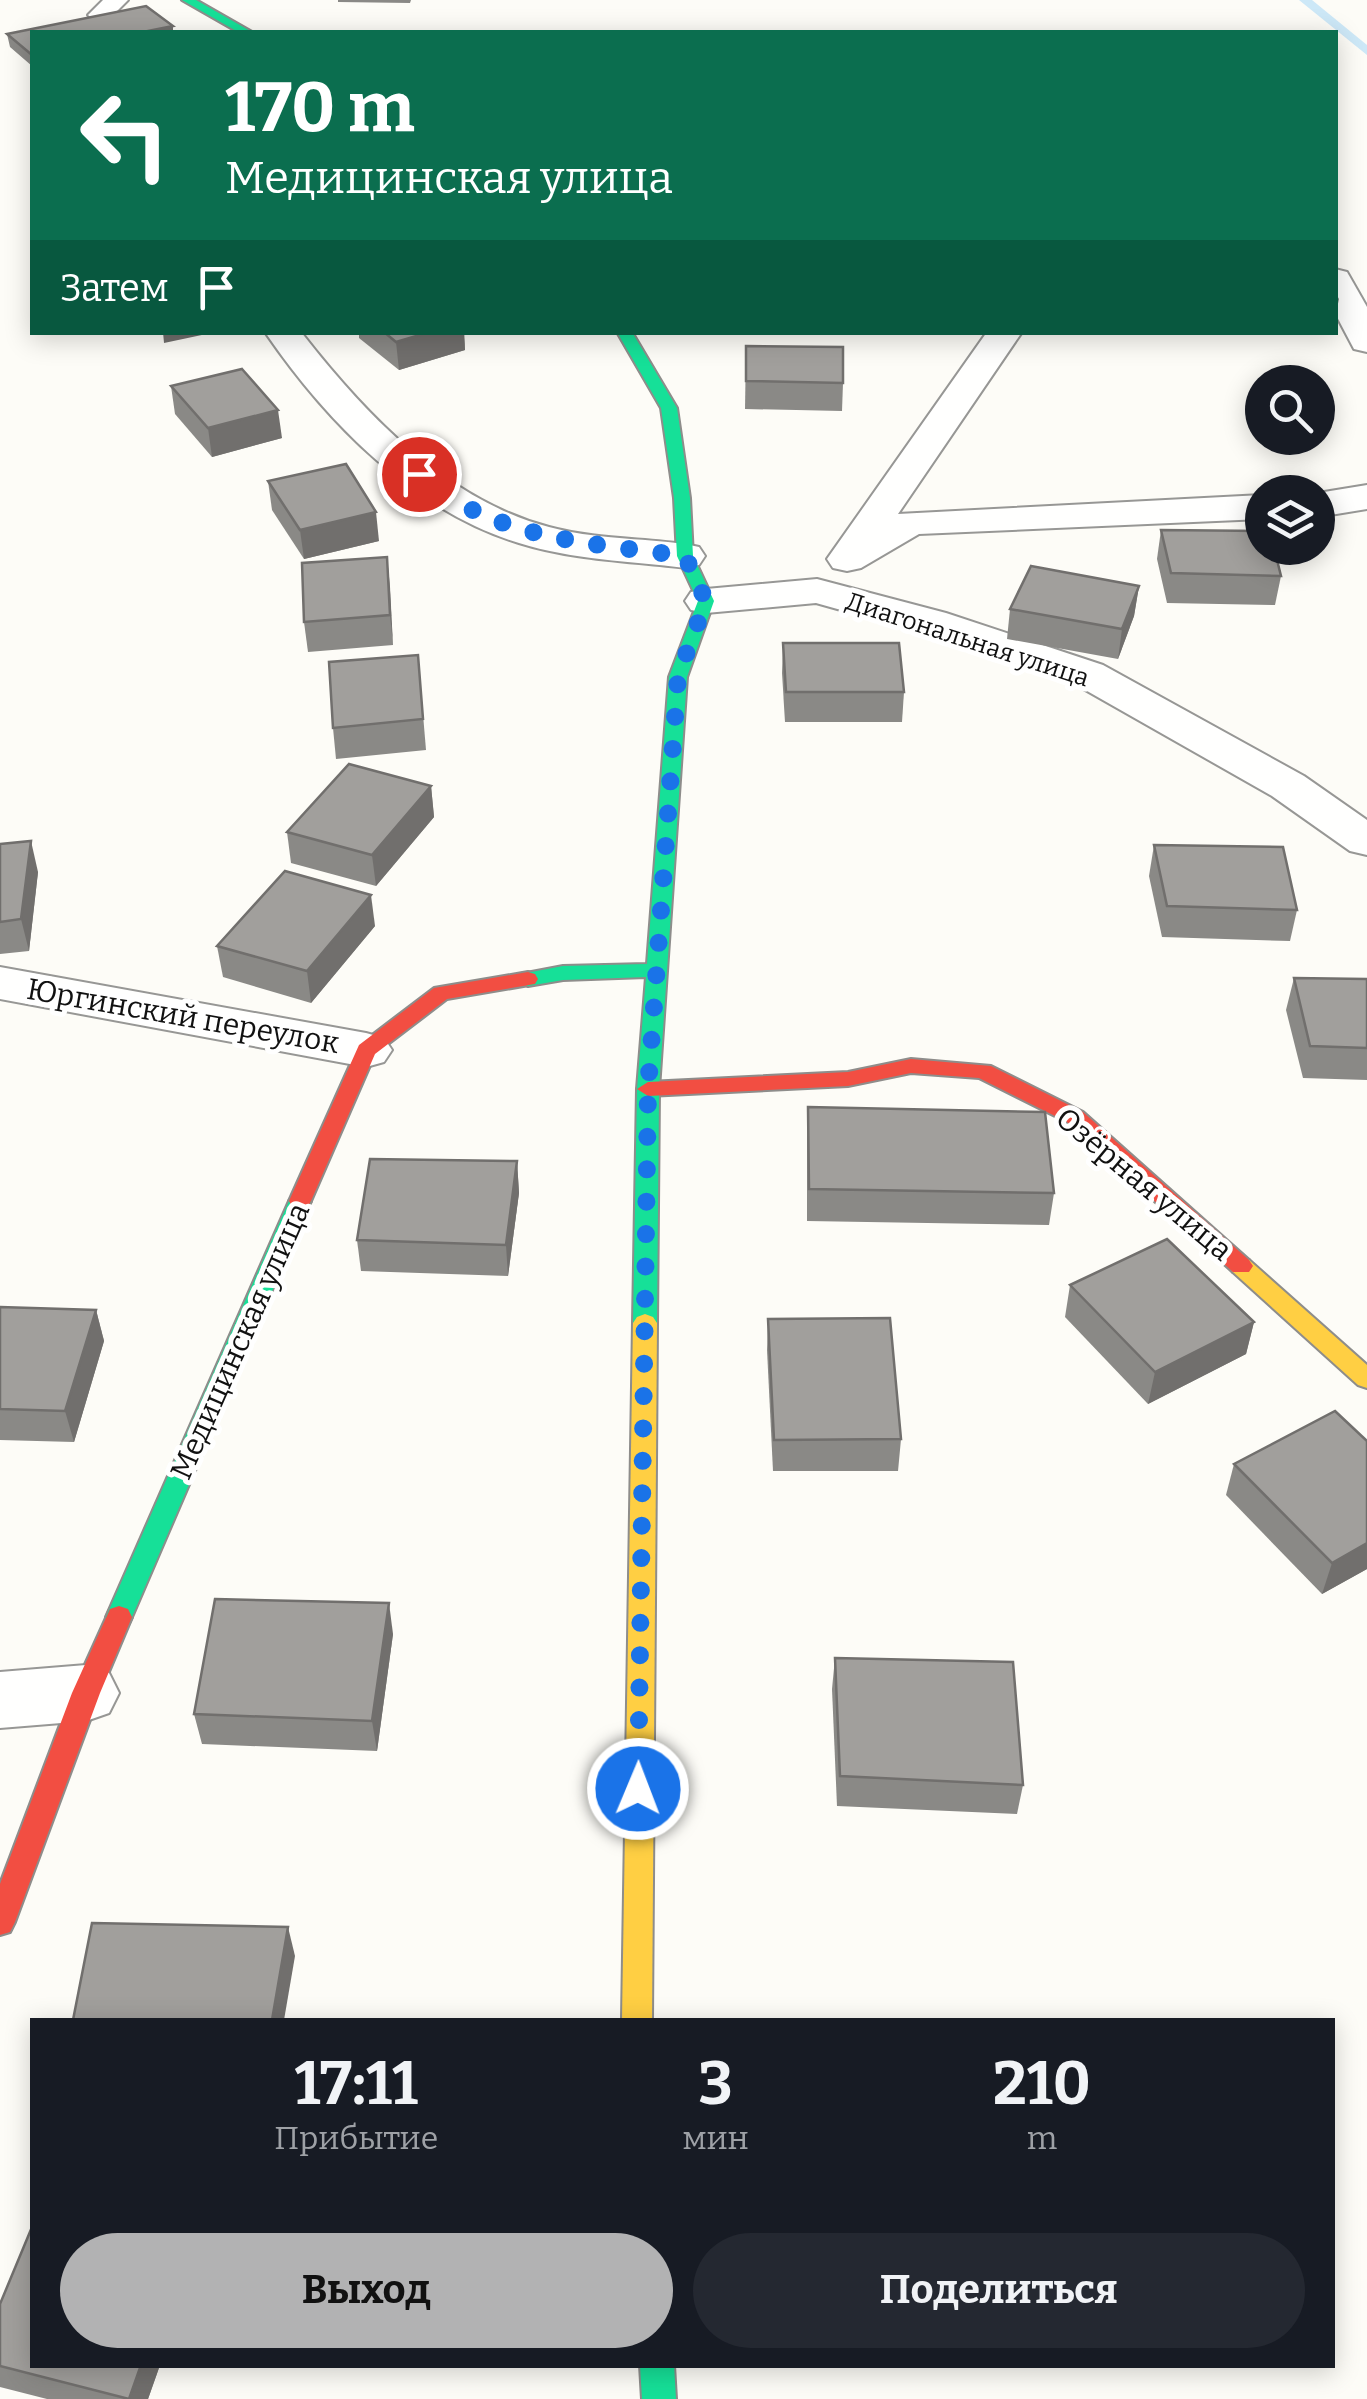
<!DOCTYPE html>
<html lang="ru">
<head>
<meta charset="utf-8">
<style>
	:root { --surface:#171b24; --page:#242831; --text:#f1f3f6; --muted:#9ea1a6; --accent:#b2b2b3 }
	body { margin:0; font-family:Bitter,serif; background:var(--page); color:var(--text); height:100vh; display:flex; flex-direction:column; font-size:38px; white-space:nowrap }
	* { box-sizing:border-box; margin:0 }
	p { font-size:32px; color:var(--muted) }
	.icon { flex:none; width:55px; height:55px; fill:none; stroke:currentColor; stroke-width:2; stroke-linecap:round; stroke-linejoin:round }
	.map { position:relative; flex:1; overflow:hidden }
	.panel { position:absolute; left:30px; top:2018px; width:1305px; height:350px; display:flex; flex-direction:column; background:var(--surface); border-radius:0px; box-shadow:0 5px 25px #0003 }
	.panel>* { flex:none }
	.banner { position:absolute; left:30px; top:30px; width:1308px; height:305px; border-radius:0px; box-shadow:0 5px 25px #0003; background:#0b6e4f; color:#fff; overflow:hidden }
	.fabs { position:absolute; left:1245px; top:365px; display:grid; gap:20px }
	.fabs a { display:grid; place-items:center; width:90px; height:90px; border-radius:50%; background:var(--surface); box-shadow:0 5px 25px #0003; font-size:50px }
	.pin { position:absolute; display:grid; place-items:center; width:85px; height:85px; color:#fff; margin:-42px; border:5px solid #fff; border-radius:50%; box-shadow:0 2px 10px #0007 }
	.me { position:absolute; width:110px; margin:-55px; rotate:1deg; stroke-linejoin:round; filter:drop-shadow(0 0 8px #0008) }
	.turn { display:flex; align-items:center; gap:35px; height:210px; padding:0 30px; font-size:45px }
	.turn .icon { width:130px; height:130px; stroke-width:2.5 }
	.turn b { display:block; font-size:70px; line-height:85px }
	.then { display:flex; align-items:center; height:95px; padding:0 30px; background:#0003; gap:20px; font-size:38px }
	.eta { display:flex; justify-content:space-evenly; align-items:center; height:170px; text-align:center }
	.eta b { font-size:60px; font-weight:700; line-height:70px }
	.button { display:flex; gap:20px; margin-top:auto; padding:20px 30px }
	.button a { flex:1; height:115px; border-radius:60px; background:var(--accent); color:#111; font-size:40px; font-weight:700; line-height:115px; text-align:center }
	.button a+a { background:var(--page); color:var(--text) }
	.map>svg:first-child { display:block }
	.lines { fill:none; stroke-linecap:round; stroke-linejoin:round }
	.stream { fill:#cde8f7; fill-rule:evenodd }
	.lane-casing { stroke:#979795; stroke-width:4 }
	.street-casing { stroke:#979795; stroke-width:4 }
	.fast-casing { stroke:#8e8d8b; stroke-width:4 }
	.slow-casing { stroke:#8e8d8b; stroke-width:4 }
	.jam-casing { stroke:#8e8d8b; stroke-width:4 }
	.lane { fill:#fffffe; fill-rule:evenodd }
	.street { fill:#fffffe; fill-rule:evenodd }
	.fast { fill:#16e098; fill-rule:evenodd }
	.slow { fill:#ffcf43; fill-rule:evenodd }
	.jam { fill:#f24e42; fill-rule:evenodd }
	.wall { fill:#8a8986 }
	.shaded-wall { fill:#716f6d }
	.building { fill:#a19f9c; stroke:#716f6d; stroke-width:2.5 }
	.route { stroke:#1a73e8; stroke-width:18; stroke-dasharray:0 32.4 }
	.labels { text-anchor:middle; stroke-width:10; stroke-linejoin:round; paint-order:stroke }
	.far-street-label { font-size:25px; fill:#111; stroke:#fff }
	.street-label { font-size:30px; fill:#111; stroke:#fff }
</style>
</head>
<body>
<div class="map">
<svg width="1367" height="2399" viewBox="0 0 1367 2399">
	<rect width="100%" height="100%" fill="#fdfcf7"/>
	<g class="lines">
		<path class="stream" d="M1299,0H1312L1367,45V55Z"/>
		<defs>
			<path id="lane" d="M103,0H128L114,14L126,25L122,30H106L88,15Z"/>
			<g id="street">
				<path d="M1335,269L1347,272L1367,307V352L1354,349L1335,313Z"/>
				<path d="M265,332H301C364,413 446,500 549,527C593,539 640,538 685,544L699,547L705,556L699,565L685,568C630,561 573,560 519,543C413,511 326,421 265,332Z"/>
				<path d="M987,332H1022L898,514L1262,495V519L919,534L861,568L847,571L833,568L827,559Z"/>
				<path d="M1367,485V509L1318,517V493Z"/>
				<path d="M817,579L946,613L1103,665L1304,776L1367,820V855L1350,851L1272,796L1073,683L916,631L816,603L706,613L691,610L685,601L691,592L706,589Z"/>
				<path d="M0,967L366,1033L384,1038L392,1050L384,1062L366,1067L0,999Z"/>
				<path d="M86,1665L109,1673L119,1693L109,1713L86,1721L0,1728V1672Z"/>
			</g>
			<g id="fast">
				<path d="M182,0H196L252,32H238Z"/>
				<path d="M617,332H632L677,408L690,498L693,556L714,601L687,677L659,1089L657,1323L653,1329H637L633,1323L637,1089L646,977L563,980L528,986L518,979L521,974L563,966L647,964L669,677L698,601L677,556L674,498L661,408Z"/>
				<path d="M300,1193L311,1201L132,1617L128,1625L119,1628L110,1625L106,1617L289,1201Z"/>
				<path d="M640,2365H674L676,2399H642Z"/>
			</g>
			<g id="slow">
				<path d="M1241,1258L1249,1260L1367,1365V1388L1358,1385L1233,1272L1229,1266L1233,1260Z"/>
				<path d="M645,1314L653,1317L657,1323L652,2020H622L633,1323L637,1317Z"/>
			</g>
			<g id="jam">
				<path d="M528,972L535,974L538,979L535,984L447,999L375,1054L311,1201L308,1207H292L289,1201L359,1045L434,988Z"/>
				<path d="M911,1059L991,1066L1083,1112L1249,1260L1253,1266L1249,1272H1233L1067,1122L979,1078L911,1073L848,1086L648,1096L637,1089L648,1082L848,1072Z"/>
				<path d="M119,1606L128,1609L132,1617L100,1693L15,1922L10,1932L0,1935V1884L72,1693L110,1609Z"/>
			</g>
		</defs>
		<use href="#lane" class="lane-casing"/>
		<use href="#street" class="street-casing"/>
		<use href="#fast" class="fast-casing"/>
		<use href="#slow" class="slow-casing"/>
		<use href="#jam" class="jam-casing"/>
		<use href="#lane" class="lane"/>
		<use href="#street" class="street"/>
		<use href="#fast" class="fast"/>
		<use href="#slow" class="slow"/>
		<use href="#jam" class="jam"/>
	</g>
	<g class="wall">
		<path d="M338,0H411L410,3L338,2Z"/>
		<path d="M146,6L173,26V32H32V66L10,47L7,34Z"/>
		<path d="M1335,292L1339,299L1336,313H1335Z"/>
		<path d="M359,332H464L465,350L399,370L359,338Z"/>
		<path d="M746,346L843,383L842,411L745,409Z"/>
		<path d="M171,386L282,438L212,457L175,414Z"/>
		<path d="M268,481L379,541L304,559L272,510Z"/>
		<path d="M1161,530L1281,576L1275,605L1167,603L1157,559Z"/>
		<path d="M387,557L393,645L308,652L304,622Z"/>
		<path d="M1139,586L1134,616L1118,659L1007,639L1010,609Z"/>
		<path d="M783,643L904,692L902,722H785L782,673Z"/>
		<path d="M418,655L426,750L336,759L333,728Z"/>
		<path d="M431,786L434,817L376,886L291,863L287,832Z"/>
		<path d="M0,844L38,872L29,951L0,954Z"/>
		<path d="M1154,845L1297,910L1290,941L1162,937L1149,876Z"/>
		<path d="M375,926L311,1003L223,977L217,946Z"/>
		<path d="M1294,978L1367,979V1080L1303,1078L1286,1010Z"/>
		<path d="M808,1107L1054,1193L1049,1225L807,1221V1139Z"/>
		<path d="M517,1161L519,1193L508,1276L361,1271L357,1240Z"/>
		<path d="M1070,1285L1254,1322L1246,1354L1148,1404L1065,1317Z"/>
		<path d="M0,1307L96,1310L104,1341L74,1442L0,1440Z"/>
		<path d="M768,1319L901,1439L898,1471H773L767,1350Z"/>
		<path d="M1367,1441V1569L1322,1594L1226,1495L1234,1464Z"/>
		<path d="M393,1634L377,1751L202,1744L194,1714Z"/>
		<path d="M835,1658L1023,1785L1017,1814L837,1806L832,1689Z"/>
		<path d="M0,2304L32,2365H160L148,2399H47L0,2387Z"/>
	</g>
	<g class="shaded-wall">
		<path d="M173,26V32H143Z"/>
		<path d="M163,332H216L164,343Z"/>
		<path d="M430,332H464L465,350L399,370L396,342Z"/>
		<path d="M278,410L282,438L212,457L208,428Z"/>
		<path d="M376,512L379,541L304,559L300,530Z"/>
		<path d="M387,557L390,587L393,645L390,615Z"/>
		<path d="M1139,586L1134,616L1118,659L1122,629Z"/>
		<path d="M431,786L434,817L376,886L372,855Z"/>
		<path d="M31,841L38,872L29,951L21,919Z"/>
		<path d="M371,895L375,926L311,1003L307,971Z"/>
		<path d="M517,1161L519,1193L508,1276L506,1245Z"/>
		<path d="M96,1310L104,1341L74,1442L65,1411Z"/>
		<path d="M1254,1322L1246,1354L1148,1404L1155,1372Z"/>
		<path d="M1367,1543V1569L1322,1594L1332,1563Z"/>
		<path d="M389,1603L393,1634L377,1751L372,1721Z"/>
		<path d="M288,1927L295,1956L284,2020H272Z"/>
		<path d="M141,2365H160L148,2399H129Z"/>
	</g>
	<g class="building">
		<path d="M146,6L173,26L143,32H32V55L7,34Z"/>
		<path d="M384,332H430L396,342Z"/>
		<path d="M746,346L843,347V383L746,381Z"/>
		<path d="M242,369L278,410L208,428L171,386Z"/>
		<path d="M346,464L376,512L300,530L268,481Z"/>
		<path d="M1161,530L1262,531V548H1274L1281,576L1171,573Z"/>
		<path d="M387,557L390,615L304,622L302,563Z"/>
		<path d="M1031,566L1139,586L1122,629L1010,609Z"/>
		<path d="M783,643H899L904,692H786Z"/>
		<path d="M418,655L423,719L333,728L329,662Z"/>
		<path d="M349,764L431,786L372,855L287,832Z"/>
		<path d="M31,841L21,919L0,922V844Z"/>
		<path d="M1154,845L1283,847L1297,910L1167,906Z"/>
		<path d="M285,871L371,895L307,971L217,946Z"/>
		<path d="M1294,978L1367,979V1048L1310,1046Z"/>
		<path d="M808,1107L1045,1112L1054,1193L809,1189Z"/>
		<path d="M370,1159L517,1161L506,1245L357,1240Z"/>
		<path d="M1167,1239L1254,1322L1155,1372L1070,1285Z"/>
		<path d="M0,1307L96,1310L65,1411L0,1409Z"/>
		<path d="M890,1318L901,1439L774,1440L768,1319Z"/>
		<path d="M1335,1411L1367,1441V1543L1332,1563L1234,1464Z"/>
		<path d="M215,1599L389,1603L372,1721L194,1714Z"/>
		<path d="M835,1658L1013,1662L1023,1785L840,1776Z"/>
		<path d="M92,1923L288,1927L272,2020H73Z"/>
		<path d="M32,2227V2365H141L129,2399L0,2366V2304Z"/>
	</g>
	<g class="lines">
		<path class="route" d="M419,474C493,540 591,543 685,556L706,601L678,676L648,1089L638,1789"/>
	</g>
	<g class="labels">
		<g class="far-street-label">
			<text transform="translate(968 639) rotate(18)" y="9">Диагональная улица</text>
		</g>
		<g class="street-label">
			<text transform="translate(183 1016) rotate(10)" y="10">Юргинский переулок</text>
			<text transform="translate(1144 1184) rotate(40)" y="10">Озёрная улица</text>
			<text transform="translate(240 1341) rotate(-66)" y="10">Медицинская улица</text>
		</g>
	</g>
</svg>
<div class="fabs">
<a><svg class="icon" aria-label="search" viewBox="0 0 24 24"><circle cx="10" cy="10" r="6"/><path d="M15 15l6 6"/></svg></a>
<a><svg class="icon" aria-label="layers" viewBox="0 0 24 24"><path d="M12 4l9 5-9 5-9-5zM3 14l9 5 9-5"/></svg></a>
</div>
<div class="pin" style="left:419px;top:474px;background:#d93025"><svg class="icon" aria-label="arrive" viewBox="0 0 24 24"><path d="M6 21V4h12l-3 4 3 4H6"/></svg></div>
<svg class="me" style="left:638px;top:1789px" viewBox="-20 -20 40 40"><circle r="17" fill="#1a73e8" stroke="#fff" stroke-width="3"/><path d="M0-11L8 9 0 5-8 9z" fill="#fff"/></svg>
<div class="banner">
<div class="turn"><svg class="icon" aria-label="left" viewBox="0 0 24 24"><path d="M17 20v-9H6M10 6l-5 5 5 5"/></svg><div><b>170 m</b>Медицинская улица</div></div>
<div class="then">Затем<svg class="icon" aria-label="arrive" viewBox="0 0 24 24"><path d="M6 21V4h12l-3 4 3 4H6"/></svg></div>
</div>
<section class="panel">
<div class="eta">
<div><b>17:11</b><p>Прибытие</p></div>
<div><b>3</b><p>мин</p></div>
<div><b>210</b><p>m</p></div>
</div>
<div class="button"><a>Выход</a><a>Поделиться</a></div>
</section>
</div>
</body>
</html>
